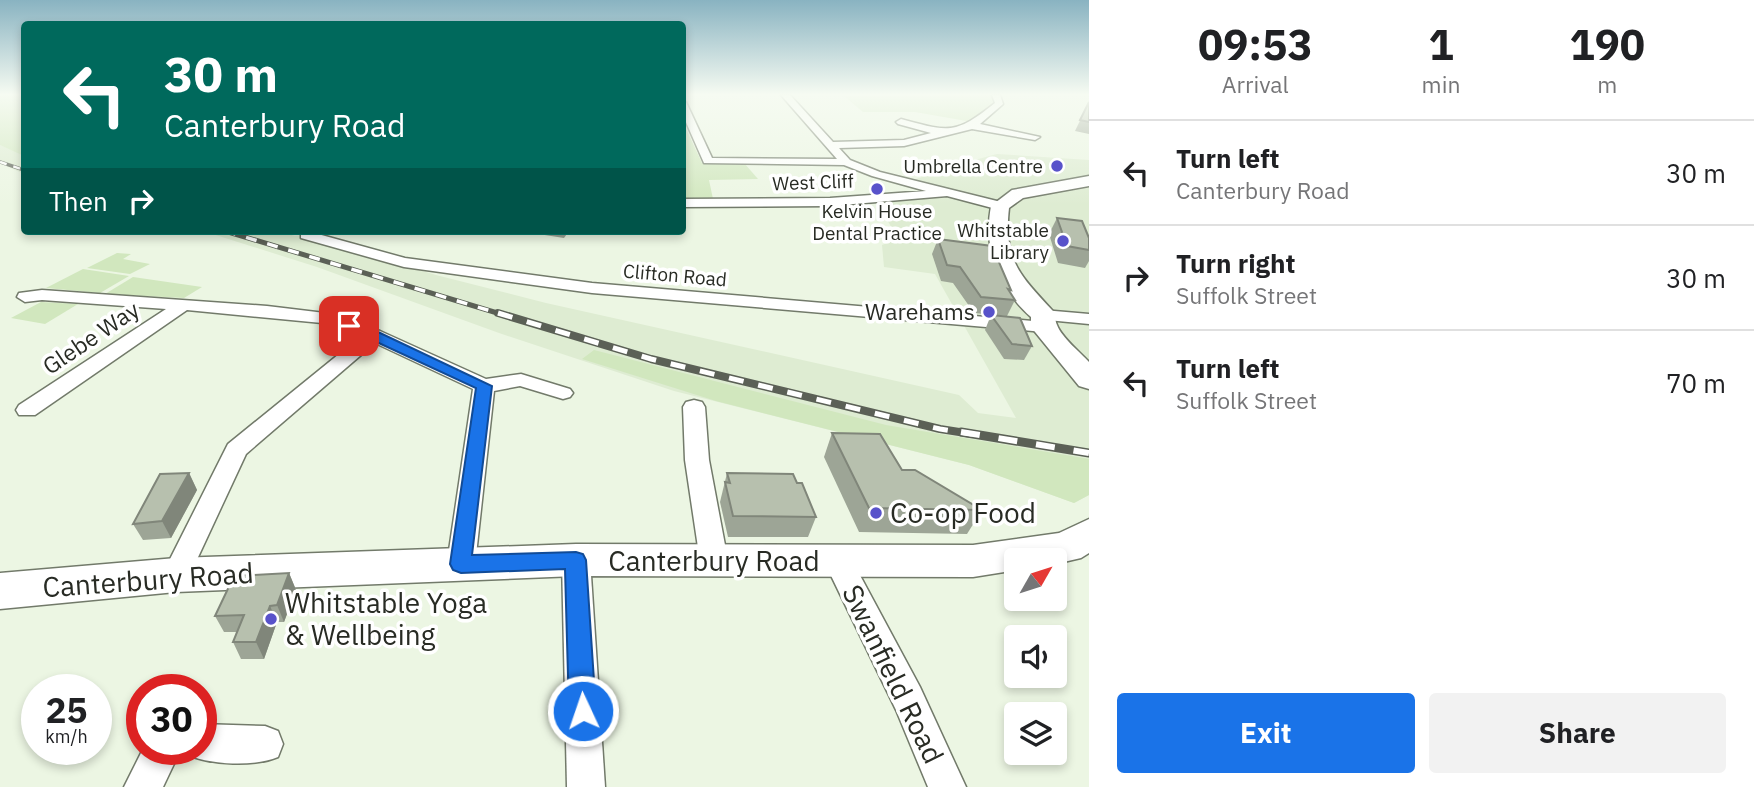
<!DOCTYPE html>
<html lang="en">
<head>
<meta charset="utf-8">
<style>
	:root { --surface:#fff; --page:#f2f2f2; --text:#202124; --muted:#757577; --line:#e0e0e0; --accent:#1a73e8 }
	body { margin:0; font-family:"IBM Plex Sans",sans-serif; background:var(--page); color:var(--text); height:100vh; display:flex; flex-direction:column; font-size:26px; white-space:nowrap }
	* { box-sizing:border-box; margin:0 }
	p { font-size:23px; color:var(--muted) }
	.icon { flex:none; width:38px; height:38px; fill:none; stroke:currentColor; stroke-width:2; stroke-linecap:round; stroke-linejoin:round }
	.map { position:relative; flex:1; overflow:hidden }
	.sheet { display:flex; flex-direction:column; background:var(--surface); width:665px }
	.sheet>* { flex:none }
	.hud { position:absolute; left:21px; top:21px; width:665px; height:214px; border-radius:7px; box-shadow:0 4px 10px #0003; background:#00695c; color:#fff; overflow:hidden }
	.needle { width:46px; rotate:51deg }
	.fabs { position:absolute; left:1004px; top:548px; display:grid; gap:14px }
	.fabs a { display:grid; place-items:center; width:63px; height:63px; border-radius:7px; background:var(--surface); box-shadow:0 4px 10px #0003; font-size:35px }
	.speed { position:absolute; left:21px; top:674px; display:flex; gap:14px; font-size:35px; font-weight:700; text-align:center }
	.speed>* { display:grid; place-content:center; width:91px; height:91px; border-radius:50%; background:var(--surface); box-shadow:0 4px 10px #0003; line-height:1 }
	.speed small { font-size:18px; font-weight:400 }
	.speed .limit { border:10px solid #d22; background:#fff; color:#111 }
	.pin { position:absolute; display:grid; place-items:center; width:60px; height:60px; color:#fff; margin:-30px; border-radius:14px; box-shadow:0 4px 10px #0006 }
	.me { position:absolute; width:77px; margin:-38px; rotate:357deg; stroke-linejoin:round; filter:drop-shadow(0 0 5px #0008) }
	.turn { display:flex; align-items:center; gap:24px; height:147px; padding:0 28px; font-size:32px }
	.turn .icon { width:91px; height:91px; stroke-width:2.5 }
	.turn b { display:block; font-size:49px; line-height:60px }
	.then { display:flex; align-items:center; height:66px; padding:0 28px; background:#0003; gap:14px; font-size:26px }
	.eta { display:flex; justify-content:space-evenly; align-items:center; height:119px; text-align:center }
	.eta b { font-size:42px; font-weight:800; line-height:49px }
	.button { display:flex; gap:14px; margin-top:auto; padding:14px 28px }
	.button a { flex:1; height:80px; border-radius:7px; background:var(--accent); color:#fff; font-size:28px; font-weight:800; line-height:80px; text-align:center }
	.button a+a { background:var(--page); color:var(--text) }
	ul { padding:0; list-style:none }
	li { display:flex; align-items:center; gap:21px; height:105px; padding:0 28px; border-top:2px solid var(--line) }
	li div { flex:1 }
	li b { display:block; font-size:26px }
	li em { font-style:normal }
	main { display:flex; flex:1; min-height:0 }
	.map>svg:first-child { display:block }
	.built { fill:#deecd2 }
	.green { fill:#d1e7be }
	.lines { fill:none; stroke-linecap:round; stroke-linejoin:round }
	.street-casing { stroke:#727a6a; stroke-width:3 }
	.secondary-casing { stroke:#727a6a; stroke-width:3 }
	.street { fill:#fff; fill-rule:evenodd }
	.secondary { fill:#fff; fill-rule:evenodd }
	.rail-far3-casing { stroke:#5b6056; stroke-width:3.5 }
	.rail-far2-casing { stroke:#5b6056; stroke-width:5 }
	.rail-far1-casing { stroke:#5b6056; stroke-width:8 }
	.rail-casing { stroke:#5b6056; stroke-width:9 }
	.rail-far3 { stroke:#fff; stroke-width:2.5; stroke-dasharray:7; stroke-linecap:butt }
	.rail-far2 { stroke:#fff; stroke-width:3.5; stroke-dasharray:11; stroke-linecap:butt }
	.rail-far1 { stroke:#fff; stroke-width:5; stroke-dasharray:15; stroke-linecap:butt }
	.rail { stroke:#fff; stroke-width:6; stroke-dasharray:19; stroke-linecap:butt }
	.wall { fill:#9da596 }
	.shaded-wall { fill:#80867a }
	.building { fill:#b7c0ae; stroke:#80867a; stroke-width:2 }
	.route { fill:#1a73e8; stroke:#114b97; stroke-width:2 }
	.poi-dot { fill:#5852ca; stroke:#fff; stroke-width:2.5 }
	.labels { text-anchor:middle; stroke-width:7; stroke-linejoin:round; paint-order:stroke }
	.far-poi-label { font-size:19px; fill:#282b24; stroke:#fff; text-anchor:end }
	.far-street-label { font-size:19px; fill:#282b24; stroke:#fff }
	.poi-label { font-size:23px; fill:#282b24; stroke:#fff; text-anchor:end }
	.street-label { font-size:23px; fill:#282b24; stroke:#fff }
	.near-poi-label { font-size:28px; fill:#282b24; stroke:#fff; text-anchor:start }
	.near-street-label { font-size:28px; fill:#282b24; stroke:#fff }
</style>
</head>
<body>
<main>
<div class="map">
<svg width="1089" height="787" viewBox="0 0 1089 787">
	<rect width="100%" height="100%" fill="#ecf6e3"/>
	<g class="built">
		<path d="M0,145L24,155V174L0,163Z"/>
		<path d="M997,154L1089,160V495L1074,503L969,465L674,391L499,333L317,267L203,231H278L295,236L305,235L436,275L546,303L959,395L978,413L1016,418L935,274L884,267L882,245L898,239L877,202L931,188L908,182L956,165Z"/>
	</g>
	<g class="green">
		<path d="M0,95H24V156L0,145Z"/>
		<path d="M993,95L997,101C990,110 979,112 972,122L915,112H863L844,96Z"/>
		<path d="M682,120L702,163H744L758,179L709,180L713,199L683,198Z"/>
		<path d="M117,253L131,254L123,259L150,264L130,274L87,268Z"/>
		<path d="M83,269L129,276L100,293L46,288Z"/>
		<path d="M133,277L202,287L184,298L105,294Z"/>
		<path d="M41,302L78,304L45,324L11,318Z"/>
		<path d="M594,350L886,425L1089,459V495L1074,503L969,465L716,401L582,359Z"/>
	</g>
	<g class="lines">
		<defs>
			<g id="street">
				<path d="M781,95H790L833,142L904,140L931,133L898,124L896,122L901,119C949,132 955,135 995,103L992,95H1000L1003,104L980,124L1040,137L1035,140L972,129L904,146L839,148L850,160L880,172L1005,203V209L1000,210L947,196L830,206L682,207V199L830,198L926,191L872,176L844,165L704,163L682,113V100L686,102L712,158L837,159Z"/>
				<path d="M307,231L405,258L592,283L1044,322L1053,327L1044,332L592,293L404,267L301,238V232Z"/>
				<path d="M42,290L267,306L325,313L380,331L486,379L521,374L570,389L573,393L570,397L563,399L520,386L494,391L475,564L471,572L461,576L451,572L447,564L473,389L375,343L246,454L186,583L176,587L166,583L162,575L228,444L360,337L322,323L187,310L35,415H19L16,410L19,405L166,309L42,300L25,302L17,297L19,293Z"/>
				<path d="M1043,310L1089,314V324L1037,319L1034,315L1037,311Z"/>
				<path d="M694,400L702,402L705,407L709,460L728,561L724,569L714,572L704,569L700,561L685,460L683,407L686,402Z"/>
				<path d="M576,549L586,552L590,560L605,787H567L562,560L566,552Z"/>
				<path d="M838,550L848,553L920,687L966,787H928L896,710L824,561L828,553Z"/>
				<path d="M201,724L265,726L278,731L283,744L278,757C254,767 212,765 188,755L186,749H201Z"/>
				<path d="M143,749H181L163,787H124Z"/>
			</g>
			<g id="secondary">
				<path d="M1089,176V186L1023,198L1009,208C1003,260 1020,275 1052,310C1057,315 1054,319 1057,325C1062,338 1080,352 1089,362V389L1079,386L1031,327V317C998,288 983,249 991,206L1012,190Z"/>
				<path d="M1089,519V553L1081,558L1055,564V560H1017V570L973,577L576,576L176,592L0,609V573L176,558L576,544L973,545L1059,533Z"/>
			</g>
		</defs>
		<use href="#street" class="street-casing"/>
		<use href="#secondary" class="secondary-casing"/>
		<use href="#street" class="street"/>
		<use href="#secondary" class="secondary"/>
		<defs>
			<path id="rail-far3" d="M0,162L24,170"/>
			<path id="rail-far2" d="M225,231L504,315"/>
			<path id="rail-far1" d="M498,313L651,359L940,429L972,434"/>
			<path id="rail" d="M961,432L1089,453"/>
		</defs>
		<use href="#rail-far3" class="rail-far3-casing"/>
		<use href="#rail-far2" class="rail-far2-casing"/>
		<use href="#rail-far1" class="rail-far1-casing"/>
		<use href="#rail" class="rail-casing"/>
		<use href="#rail-far3" class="rail-far3"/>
		<use href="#rail-far2" class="rail-far2"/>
		<use href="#rail-far1" class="rail-far1"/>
		<use href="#rail" class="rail"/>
	</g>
	<g class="wall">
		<path d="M1089,102V134L1075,131Z"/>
		<path d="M1057,218L1089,238V261L1085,268L1058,263L1049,234Z"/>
		<path d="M519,231H569L564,238Z"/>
		<path d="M938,239L1011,290L1010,292L1015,300L1007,316L974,313L953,283L941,281L932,254Z"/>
		<path d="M991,315L1032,346L1024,360L1004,359L985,330Z"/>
		<path d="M832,433L982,510L967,534L859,532L824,457Z"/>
		<path d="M189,473L197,490L171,538L143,540L133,524Z"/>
		<path d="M727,473L797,483L816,517L808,537H728L720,502Z"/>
		<path d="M289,573L296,590L284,622H277L264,659H241L233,642L237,632H224L215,616Z"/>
	</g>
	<g class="shaded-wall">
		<path d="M189,473L197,490L171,538L162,521Z"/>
		<path d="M289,573L296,590L284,622L277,605Z"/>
		<path d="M270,606L277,622L264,659L256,642Z"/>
	</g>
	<g class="building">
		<path d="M1089,102V122L1080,120Z"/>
		<path d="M1057,218L1082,221L1089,238V250L1067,246Z"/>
		<path d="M938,239L992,246L1011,290L1008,289L1015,300L981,297L960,267L947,265Z"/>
		<path d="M991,315L1020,318L1032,346L1012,344Z"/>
		<path d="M832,433L880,434L902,470H915L982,510L869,508Z"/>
		<path d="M189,473L162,521L133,524L160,474Z"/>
		<path d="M727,473L793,474L797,483H802L816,517L733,516L725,482L730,483Z"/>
		<path d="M289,573L277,605L270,606L256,642H233L244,615L215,616L234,576Z"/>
	</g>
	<linearGradient id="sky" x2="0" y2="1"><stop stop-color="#89b3c1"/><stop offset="0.46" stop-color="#f6fbf2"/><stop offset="1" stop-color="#f6fbf2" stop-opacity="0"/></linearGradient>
	<rect width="1089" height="205" fill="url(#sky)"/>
	<path class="route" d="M349,322L378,332L492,386L472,555L576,552L583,554L586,560L596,711L592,721L583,724L573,721L569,711L565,569L461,573L453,570L450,564L476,388L368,338L344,329V323Z"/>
	<g class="poi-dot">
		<circle cx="1057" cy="166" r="7"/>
		<circle cx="877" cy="189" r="7"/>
		<circle cx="1063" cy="241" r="7"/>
		<circle cx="989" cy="312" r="7"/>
		<circle cx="876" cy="513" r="7"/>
		<circle cx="271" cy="619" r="7"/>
	</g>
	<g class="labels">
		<g class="far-poi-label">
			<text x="1043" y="173">Umbrella Centre</text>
			<text x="877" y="218" text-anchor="middle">Kelvin House<tspan x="877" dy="22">Dental Practice</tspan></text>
			<text x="1049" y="237">Whitstable<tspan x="1049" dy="22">Library</tspan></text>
		</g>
		<g class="far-street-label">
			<text transform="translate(813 182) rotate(-2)" y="7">West Cliff</text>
			<text transform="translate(675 275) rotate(5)" y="7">Clifton Road</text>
		</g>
		<g class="poi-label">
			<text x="975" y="320">Warehams</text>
		</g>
		<g class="street-label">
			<text transform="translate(91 338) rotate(-34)" y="8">Glebe Way</text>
		</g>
		<g class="near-poi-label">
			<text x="890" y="523">Co-op Food</text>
			<text x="285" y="613">Whitstable Yoga<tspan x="285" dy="32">&amp; Wellbeing</tspan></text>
		</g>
		<g class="near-street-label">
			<text x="714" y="571">Canterbury Road</text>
			<text transform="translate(148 580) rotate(-4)" y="10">Canterbury Road</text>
			<text transform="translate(893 674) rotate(64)" y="10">Swanfield Road</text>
		</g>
	</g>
</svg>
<div class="fabs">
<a><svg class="needle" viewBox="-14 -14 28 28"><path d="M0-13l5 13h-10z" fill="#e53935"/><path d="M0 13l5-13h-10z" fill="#757577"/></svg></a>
<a><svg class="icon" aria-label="sound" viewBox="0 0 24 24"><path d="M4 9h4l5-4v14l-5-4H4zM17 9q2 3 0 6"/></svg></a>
<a><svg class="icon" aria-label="layers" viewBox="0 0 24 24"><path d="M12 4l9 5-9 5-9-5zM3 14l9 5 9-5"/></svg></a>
</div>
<div class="speed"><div>25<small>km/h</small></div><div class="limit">30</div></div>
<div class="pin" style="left:349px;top:326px;background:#d93025"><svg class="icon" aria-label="arrive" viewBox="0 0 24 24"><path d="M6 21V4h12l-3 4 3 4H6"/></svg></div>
<svg class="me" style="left:583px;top:711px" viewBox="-20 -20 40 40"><circle r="17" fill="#1a73e8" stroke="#fff" stroke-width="3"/><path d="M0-11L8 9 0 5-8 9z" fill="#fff"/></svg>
<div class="hud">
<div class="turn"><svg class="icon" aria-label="left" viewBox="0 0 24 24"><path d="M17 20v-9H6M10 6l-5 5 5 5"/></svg><div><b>30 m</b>Canterbury Road</div></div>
<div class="then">Then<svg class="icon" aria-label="right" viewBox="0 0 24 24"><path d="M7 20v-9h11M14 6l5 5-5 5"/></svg></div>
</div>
</div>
<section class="sheet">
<div class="eta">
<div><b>09:53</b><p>Arrival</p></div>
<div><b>1</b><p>min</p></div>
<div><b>190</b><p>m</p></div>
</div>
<ul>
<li><svg class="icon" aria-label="left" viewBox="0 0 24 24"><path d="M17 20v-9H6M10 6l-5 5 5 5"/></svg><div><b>Turn left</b><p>Canterbury Road</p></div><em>30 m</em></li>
<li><svg class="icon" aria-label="right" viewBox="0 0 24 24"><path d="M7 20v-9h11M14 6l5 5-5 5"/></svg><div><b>Turn right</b><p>Suffolk Street</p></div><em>30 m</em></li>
<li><svg class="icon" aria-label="left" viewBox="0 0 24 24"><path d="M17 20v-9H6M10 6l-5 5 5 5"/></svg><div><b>Turn left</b><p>Suffolk Street</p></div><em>70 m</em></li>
</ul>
<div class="button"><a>Exit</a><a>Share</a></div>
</section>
</main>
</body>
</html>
